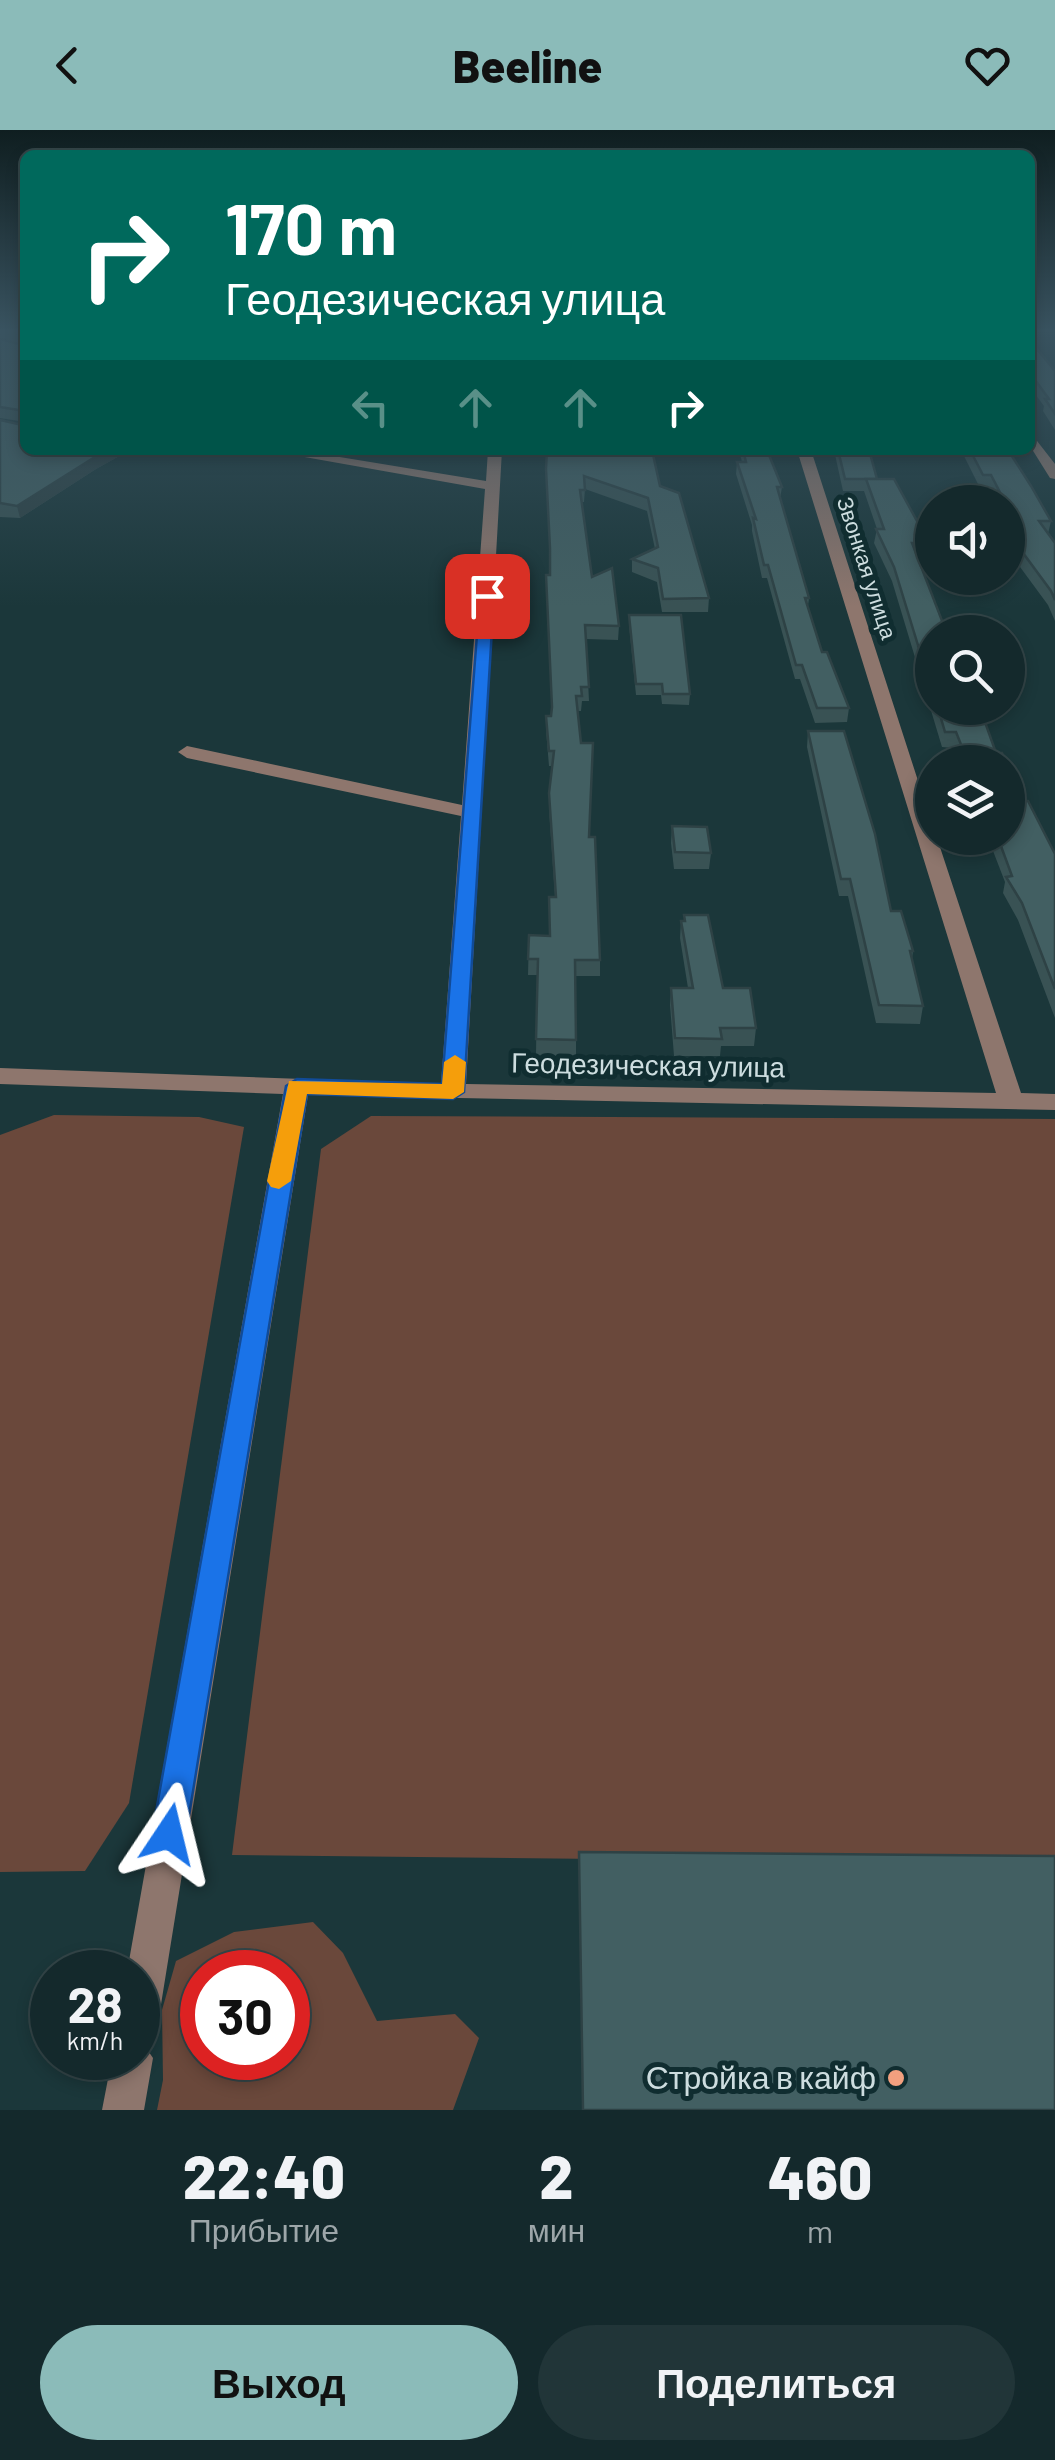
<!DOCTYPE html>
<html lang="ru">
<head>
<meta charset="utf-8">
<style>
	:root { --surface:#14292c; --page:#213538; --text:#f1f3f6; --muted:#9da6a9; --line:#334548; --accent:#8bbbb9 }
	body { margin:0; font-family:Barlow,sans-serif; background:var(--page); color:var(--text); height:100vh; display:flex; flex-direction:column; font-size:38px; white-space:nowrap }
	* { box-sizing:border-box; margin:0 }
	p { font-size:32px; color:var(--muted) }
	.icon { flex:none; width:55px; height:55px; fill:none; stroke:currentColor; stroke-width:2; stroke-linecap:round; stroke-linejoin:round }
	.map { position:relative; height:1980px; overflow:hidden }
	.panel { display:flex; flex-direction:column; background:var(--surface); flex:1 }
	.panel>* { flex:none }
	.top-card { position:absolute; left:20px; top:20px; width:1015px; height:305px; border-radius:15px; box-shadow:0 5px 15px #0003,0 0 0 2px var(--line); background:#00695c; color:#fff; overflow:hidden }
	.controls { position:absolute; left:915px; top:355px; display:grid; gap:20px }
	.controls a { display:grid; place-items:center; width:110px; height:110px; border-radius:50%; background:var(--surface); box-shadow:0 5px 15px #0003,0 0 0 2px var(--line); font-size:50px }
	.speed { position:absolute; left:30px; top:1820px; display:flex; gap:20px; font-size:50px; font-weight:700; text-align:center }
	.speed>* { display:grid; place-content:center; width:130px; height:130px; border-radius:50%; background:var(--surface); box-shadow:0 5px 15px #0003,0 0 0 2px var(--line); line-height:1 }
	.speed small { font-size:25px; font-weight:400 }
	.speed .limit { border:15px solid #d22; background:#fff; color:#111 }
	.pin { position:absolute; display:grid; place-items:center; width:85px; height:85px; color:#fff; margin:-42px; border-radius:20px; box-shadow:0 5px 15px #0006 }
	.me { position:absolute; width:110px; margin:-55px; rotate:10deg; stroke-linejoin:round; filter:drop-shadow(0 0 8px #0008) }
	.turn { display:flex; align-items:center; gap:35px; height:210px; padding:0 40px; font-size:45px }
	.turn .icon { width:130px; height:130px; stroke-width:2.5 }
	.turn b { display:block; font-size:70px; line-height:85px }
	.lanes { display:flex; align-items:center; height:95px; padding:0 40px; background:#0003; justify-content:center; gap:50px; direction:ltr }
	.lanes .off { opacity:.35 }
	.eta { display:flex; justify-content:space-evenly; align-items:center; height:170px; text-align:center }
	.eta b { font-size:60px; font-weight:800; line-height:70px }
	.primary-button { display:flex; gap:20px; margin-top:auto; padding:20px 40px }
	.primary-button a { flex:1; height:115px; border-radius:60px; background:var(--accent); color:#111; font-size:40px; font-weight:800; line-height:115px; text-align:center }
	.primary-button a+a { background:var(--page); color:var(--text) }
	header { display:flex; justify-content:space-between; align-items:center; height:130px; padding:0 40px; background:var(--accent); color:#111; font-size:45px; font-weight:800 }
	.map>svg:first-child { display:block }
	.green { fill:#6a483b; fill-rule:evenodd }
	.lines { fill:none; stroke-linecap:round; stroke-linejoin:round }
	.minor { fill:#8e766d; fill-rule:evenodd }
	.wall { fill:#395254 }
	.shaded-wall { fill:#2e4245 }
	.building { fill:#425f62; stroke:#2e4245; stroke-width:2.5 }
	.route { fill:#1a73e8; stroke:#114b97; stroke-width:2.5 }
	.slow { fill:#f59e0b }
	.poi-dot { fill:#f2a07f; stroke:#102d30; stroke-width:4 }
	.labels { text-anchor:middle; stroke-width:10; stroke-linejoin:round; paint-order:stroke }
	.far-street-label { font-size:22px; fill:#cddddf; stroke:#102d30 }
	.street-label { font-size:28px; fill:#cddddf; stroke:#102d30 }
	.near-poi-label { font-size:32px; fill:#cddddf; stroke:#102d30; text-anchor:end }
</style>
</head>
<body>
<header><svg class="icon" aria-label="back" viewBox="0 0 24 24"><path d="M15 5l-7 7 7 7"/></svg>Beeline<svg class="icon" aria-label="heart" viewBox="0 0 24 24"><path d="M12 20l-8-8c-3-5 5-10 8-4 3-6 11-1 8 4z"/></svg></header>
<div class="map">
<svg width="1055" height="1980" viewBox="0 0 1055 1980">
	<rect width="100%" height="100%" fill="#1b373a"/>
	<g class="green">
		<path d="M54,985L199,987L244,997L129,1673L85,1741L0,1742V1005Z"/>
		<path d="M371,986L1055,989V1734L232,1725L321,1019Z"/>
		<path d="M313,1792L343,1823L377,1891L455,1884L479,1908L453,1980H157L163,1950L162,1880L176,1831L234,1802ZM202,1842H288V1928H202Z"/>
	</g>
	<g class="lines">
		<g class="minor">
			<path d="M1030,302L1055,334V349L1050,348L1030,316Z"/>
			<path d="M265,320H297L486,351L488,320H502L466,954L996,963L797,320H811L932,694V708H937L1021,963L1055,964V980L308,965L158,1893L152,1907L142,1912L153,1928L144,1980H102L112,1928H138V1842H127L283,964L0,954V938L441,954L461,686L187,628L178,622L187,616L462,675L485,359Z"/>
		</g>
	</g>
	<g class="wall">
		<path d="M0,200H25V292L0,288V290Z"/>
		<path d="M1030,215L1055,241V300L1043,281L1044,276L1030,257Z"/>
		<path d="M0,290L25,320H130L96,339L20,388L0,387Z"/>
		<path d="M739,320H767L782,357L780,369L809,468L808,476L822,522L849,578L847,592L815,593L800,549H795L767,448H762L752,401V395L736,344L737,332H742Z"/>
		<path d="M834,320H869L877,349L929,413L926,427H917L946,501L945,502H932V578H980L996,623L1006,632H959L953,618L942,617L892,451L874,413L877,399L864,361H843Z"/>
		<path d="M963,320H1008L1051,391L1048,404L1055,413V491L1048,475L1009,422L1012,408H1014L1008,395V372H996L989,358H980L963,324Z"/>
		<path d="M546,339L660,356L709,468L708,482H662L657,452L632,442V429L655,419L647,381L585,359L584,372H582L592,447L619,496L618,510L586,509L589,571H582L581,581H577L600,830V846H576V926H536L537,845H528L529,805L549,806L555,767L549,679L552,636H549L546,600V586H551L552,581L546,458L550,445V431Z"/>
		<path d="M629,485L690,564L689,575L662,574L661,565H636L629,495Z"/>
		<path d="M808,601L891,781L913,821L912,829L923,876L920,894L876,893L848,766H839L807,617Z"/>
		<path d="M1024,671L1055,724V888L1018,790L1003,763L1005,752L988,708H1008Z"/>
		<path d="M672,696L711,723L709,739H674L671,713Z"/>
		<path d="M684,785L723,858L756,898L754,916H721L720,926H674L670,875L671,858H688L680,808L681,791H684Z"/>
	</g>
	<path class="shaded-wall" d="M106,320H130L96,339L20,388L17,376Z"/>
	<g class="building">
		<path d="M0,209L22,215L25,213V281L0,277Z"/>
		<path d="M1032,213L1055,241V284L1045,269H1049L1030,243V215Z"/>
		<path d="M0,290L22,295L25,293V320H106L17,376L0,373Z"/>
		<path d="M547,320H652L660,356L679,363L709,468L663,469L658,438L632,429L658,417L648,368L584,346L585,360H580L592,447L612,438L619,496L585,495L589,557H581L582,566H576L581,613H593L589,707H595L600,830H575L576,910L536,909L538,829H528L529,805L550,806L549,767H556L549,663L554,621H549L546,586H551L552,577L546,445H550V418L546,339Z"/>
		<path d="M743,320H767L782,357H777L809,468H805L822,522H827L849,578H817L802,535H796L768,435H764L753,388L756,389L737,332H746Z"/>
		<path d="M838,320H869L877,349H845Z"/>
		<path d="M970,320H1008L1031,356L1051,391H1039L1055,413V470L1051,461L1012,408H1023L1008,377V372H1005L991,345H983Z"/>
		<path d="M866,349H894L929,413H912L946,501L932,502V561L894,437L876,399H884Z"/>
		<path d="M629,485H681L690,564H663L662,554H636Z"/>
		<path d="M938,578H980L996,623H1002L1006,632H968L956,602H945Z"/>
		<path d="M808,601H844L875,704L891,781H901L913,821H910L923,876L879,875L850,749H841Z"/>
		<path d="M1008,635L1024,671H1028L1055,724V859L1022,773L1006,747L1012,746L998,708H1008Z"/>
		<path d="M672,696L707,697L711,723L675,722Z"/>
		<path d="M684,785H708L723,858H750L756,898H720L722,909L675,908L671,858H693L681,791H685Z"/>
		<path d="M579,1722L1055,1726V1980H583Z"/>
	</g>
	<linearGradient id="sky" x2="0" y2="1"><stop stop-color="#0f1e20"/><stop offset="0.42" stop-color="#395360"/><stop offset="1" stop-color="#395360" stop-opacity="0"/></linearGradient>
	<rect width="1055" height="477" fill="url(#sky)"/>
	<path class="route" d="M487,461L494,466L464,962L453,969L307,964L186,1704L181,1716L169,1721L157,1716L152,1704L286,956L297,949L442,954L480,466Z"/>
	<path class="slow" d="M455,925L466,932L464,962L453,969L307,964L291,1051L279,1059L271,1057L267,1051L289,951L442,954L444,932Z"/>
	<circle class="poi-dot" cx="896" cy="1948" r="10"/>
	<g class="labels">
		<g class="far-street-label">
			<text transform="translate(867 438) rotate(72)" y="8">Звонкая улица</text>
		</g>
		<g class="street-label">
			<text transform="translate(648 935) rotate(1)" y="10">Геодезическая улица</text>
		</g>
		<g class="near-poi-label">
			<text x="876" y="1959">Стройка в кайф</text>
		</g>
	</g>
</svg>
<div class="controls">
<a><svg class="icon" aria-label="sound" viewBox="0 0 24 24"><path d="M4 9h4l5-4v14l-5-4H4zM17 9q2 3 0 6"/></svg></a>
<a><svg class="icon" aria-label="search" viewBox="0 0 24 24"><circle cx="10" cy="10" r="6"/><path d="M15 15l6 6"/></svg></a>
<a><svg class="icon" aria-label="layers" viewBox="0 0 24 24"><path d="M12 4l9 5-9 5-9-5zM3 14l9 5 9-5"/></svg></a>
</div>
<div class="speed"><div>28<small>km/h</small></div><div class="limit">30</div></div>
<div class="pin" style="left:487px;top:466px;background:#d93025"><svg class="icon" aria-label="arrive" viewBox="0 0 24 24"><path d="M6 21V4h12l-3 4 3 4H6"/></svg></div>
<svg class="me" style="left:169px;top:1704px" viewBox="-20 -20 40 40"><path d="M0-17L14 15 0 8-14 15z" fill="#1a73e8" stroke="#fff" stroke-width="4"/></svg>
<div class="top-card">
<div class="turn"><svg class="icon" aria-label="right" viewBox="0 0 24 24"><path d="M7 20v-9h11M14 6l5 5-5 5"/></svg><div><b>170 m</b>Геодезическая улица</div></div>
<div class="lanes"><svg class="icon off" aria-label="left" viewBox="0 0 24 24"><path d="M17 20v-9H6M10 6l-5 5 5 5"/></svg><svg class="icon off" aria-label="ahead" viewBox="0 0 24 24"><path d="M12 20V5M6 11l6-6 6 6"/></svg><svg class="icon off" aria-label="ahead" viewBox="0 0 24 24"><path d="M12 20V5M6 11l6-6 6 6"/></svg><svg class="icon" aria-label="right" viewBox="0 0 24 24"><path d="M7 20v-9h11M14 6l5 5-5 5"/></svg></div>
</div>
</div>
<section class="panel">
<div class="eta">
<div><b>22:40</b><p>Прибытие</p></div>
<div><b>2</b><p>мин</p></div>
<div><b>460</b><p>m</p></div>
</div>
<div class="primary-button"><a>Выход</a><a>Поделиться</a></div>
</section>
</body>
</html>
